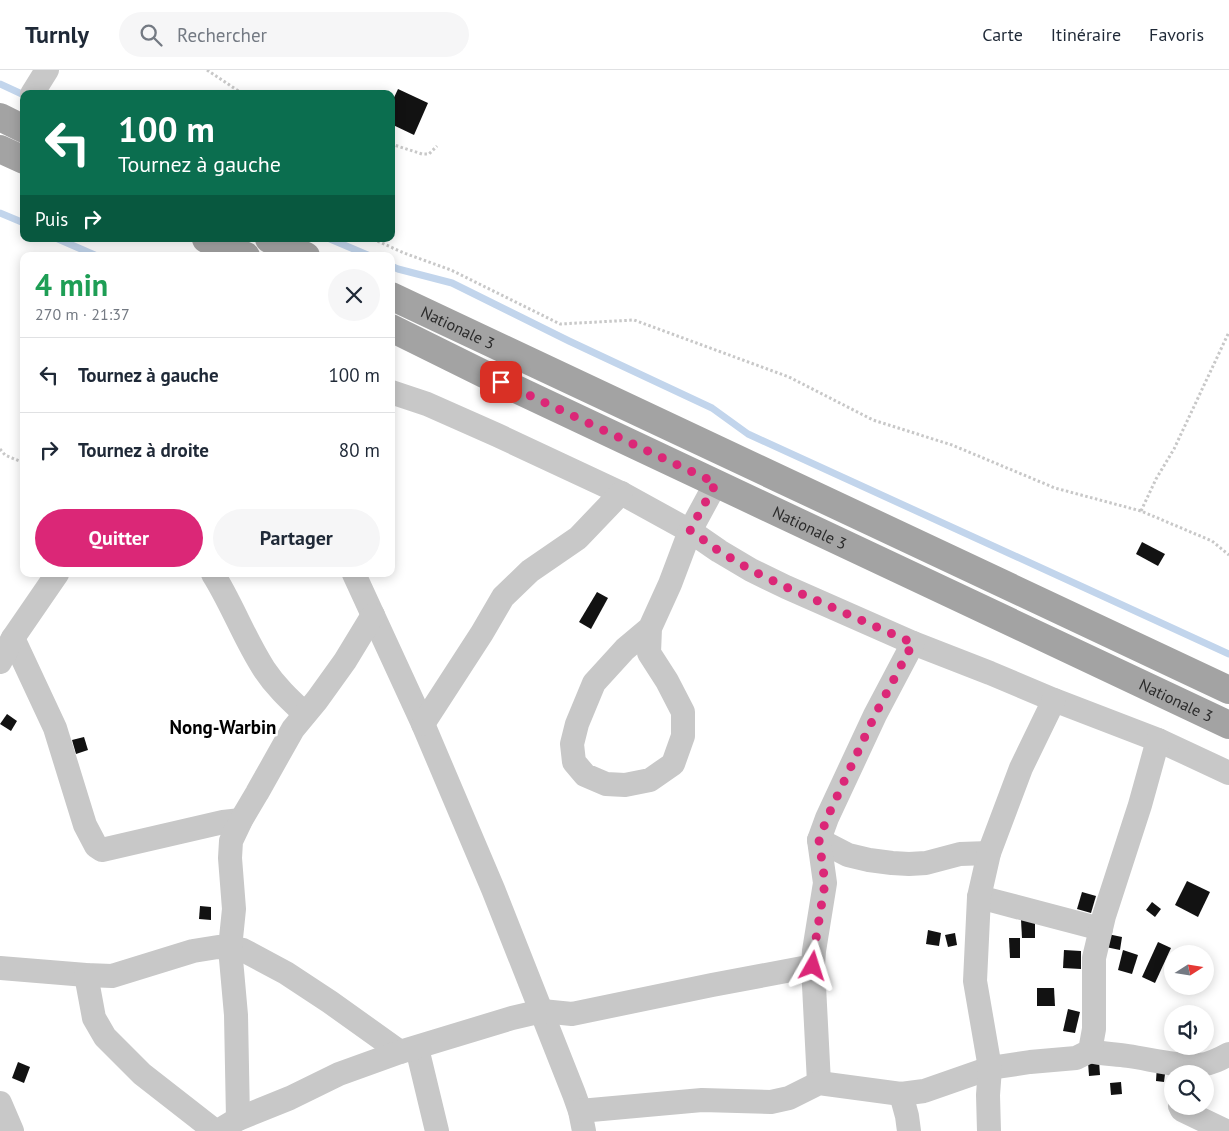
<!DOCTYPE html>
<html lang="fr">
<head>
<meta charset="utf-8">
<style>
	:root { --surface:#fff; --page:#f6f6f7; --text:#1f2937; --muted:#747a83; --line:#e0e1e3; --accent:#db2777 }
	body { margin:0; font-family:"PT Sans",sans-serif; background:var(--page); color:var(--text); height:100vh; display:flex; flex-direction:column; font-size:19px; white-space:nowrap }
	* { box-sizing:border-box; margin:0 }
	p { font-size:16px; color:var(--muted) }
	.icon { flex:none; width:28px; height:28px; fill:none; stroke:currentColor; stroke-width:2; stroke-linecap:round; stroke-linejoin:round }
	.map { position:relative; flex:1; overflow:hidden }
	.sheet { position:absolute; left:20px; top:182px; width:375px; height:325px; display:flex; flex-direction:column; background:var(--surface); border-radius:10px; box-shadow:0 2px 12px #0003 }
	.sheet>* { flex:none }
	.banner { position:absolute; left:20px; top:20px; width:375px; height:152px; border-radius:10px; box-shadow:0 2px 12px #0003; background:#0b6e4f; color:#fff; overflow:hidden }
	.needle { width:32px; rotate:78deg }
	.controls { position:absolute; left:1164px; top:875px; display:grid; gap:10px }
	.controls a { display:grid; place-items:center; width:50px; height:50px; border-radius:50%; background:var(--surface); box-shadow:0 2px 12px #0003; font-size:25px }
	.pin { position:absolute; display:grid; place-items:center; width:42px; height:42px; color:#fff; margin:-21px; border-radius:10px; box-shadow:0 2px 8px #0006 }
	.me { position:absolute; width:55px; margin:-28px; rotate:6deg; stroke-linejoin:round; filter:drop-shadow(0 0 4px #0008) }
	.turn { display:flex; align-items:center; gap:18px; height:105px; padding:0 15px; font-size:22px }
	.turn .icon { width:65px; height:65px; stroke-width:2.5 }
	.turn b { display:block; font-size:35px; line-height:42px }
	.then { display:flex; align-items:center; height:48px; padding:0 15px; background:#0003; gap:10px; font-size:19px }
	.round { display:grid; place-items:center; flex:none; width:52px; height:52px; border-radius:26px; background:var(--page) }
	.summary { display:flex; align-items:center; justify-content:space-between; height:85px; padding:0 15px }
	h1 { font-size:30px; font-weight:700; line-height:38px; color:#1e9e55 }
	.primary-button { display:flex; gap:10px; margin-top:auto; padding:10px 15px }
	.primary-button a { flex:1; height:58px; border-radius:30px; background:var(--accent); color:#fff; font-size:20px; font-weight:700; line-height:58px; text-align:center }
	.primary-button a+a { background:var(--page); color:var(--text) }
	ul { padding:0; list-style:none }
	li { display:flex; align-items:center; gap:15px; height:75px; padding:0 15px; border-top:1px solid var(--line) }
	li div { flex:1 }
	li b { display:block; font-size:19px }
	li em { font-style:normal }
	header { display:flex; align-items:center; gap:30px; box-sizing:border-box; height:70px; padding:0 25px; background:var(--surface); border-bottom:1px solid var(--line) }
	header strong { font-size:24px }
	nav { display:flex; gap:28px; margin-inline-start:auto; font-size:18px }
	.search { width:350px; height:45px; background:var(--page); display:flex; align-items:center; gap:12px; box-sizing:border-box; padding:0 18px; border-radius:28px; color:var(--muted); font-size:19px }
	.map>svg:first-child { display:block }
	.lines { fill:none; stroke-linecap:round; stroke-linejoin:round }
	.stream { stroke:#c2d5ec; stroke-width:7 }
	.building { fill:#121212 }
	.path { stroke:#c8c8c8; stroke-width:3; stroke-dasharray:2.5 2.5; stroke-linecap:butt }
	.minor { stroke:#c8c8c8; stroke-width:24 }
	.major { stroke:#a3a3a3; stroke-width:28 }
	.route { stroke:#db2777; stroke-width:9; stroke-dasharray:0 16.2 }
	.labels { text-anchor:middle; stroke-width:5; stroke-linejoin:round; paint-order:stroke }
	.street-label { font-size:16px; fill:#2b2b2b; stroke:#fff }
	.quarter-label { font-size:19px; font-weight:bold; fill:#000; stroke:#fff }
</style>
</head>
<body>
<header>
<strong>Turnly</strong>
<div class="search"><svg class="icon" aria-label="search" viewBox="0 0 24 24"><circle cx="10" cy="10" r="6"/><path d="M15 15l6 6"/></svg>Rechercher</div>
<nav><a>Carte</a><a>Itinéraire</a><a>Favoris</a></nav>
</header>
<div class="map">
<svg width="1229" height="1061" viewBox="0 0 1229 1061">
	<rect width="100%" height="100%" fill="#fff"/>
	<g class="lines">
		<g class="stream">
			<path d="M0,14L24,25"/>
			<path d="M0,143L24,153"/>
			<path d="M58,169L97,186"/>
			<path d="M330,169L370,186"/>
			<path d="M391,196L398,199L452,213L569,271L712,338L748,364L1120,534L1229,584"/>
		</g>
	</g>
	<g class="building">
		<path d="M398,19L428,33L414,65L391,54V34Z"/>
		<path d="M1142,472L1165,484L1158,496L1136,484Z"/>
		<path d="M597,522L608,528L591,559L579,552Z"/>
		<path d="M7,644L17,651L11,661L0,654Z"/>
		<path d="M84,667L88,680L76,684L72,670Z"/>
		<path d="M1187,811L1210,822L1198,847L1175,835Z"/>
		<path d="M1082,822L1096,826L1091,843L1077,839Z"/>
		<path d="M1152,832L1161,839L1155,847L1146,840Z"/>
		<path d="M200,836L211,837V850L199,849Z"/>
		<path d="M1021,850H1035V868H1022Z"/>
		<path d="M928,860L941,863L939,876L926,874Z"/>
		<path d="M955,863L957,875L948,877L945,865Z"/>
		<path d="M1103,863L1122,867L1120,880L1101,876Z"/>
		<path d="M1009,868H1020V888H1010Z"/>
		<path d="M1158,872L1171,878L1155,913L1142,907Z"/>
		<path d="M1064,880L1081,881V899L1063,898Z"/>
		<path d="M1123,880L1138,885L1132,904L1118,900Z"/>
		<path d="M1037,918H1054L1055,936H1037Z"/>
		<path d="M1068,939L1080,942L1075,963L1063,961Z"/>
		<path d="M1099,991L1100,1005L1089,1006L1088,992Z"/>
		<path d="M18,992L30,997L24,1013L12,1008Z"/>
		<path d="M1157,995L1166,996L1164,1012L1156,1011Z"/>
		<path d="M1121,1012L1122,1024L1111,1025L1110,1013Z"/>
	</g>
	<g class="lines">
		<g class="path">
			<path d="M207,0L243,24"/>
			<path d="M391,74L422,84H429L437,76"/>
			<path d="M373,169L404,183L451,200L560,254L634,250L789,307L873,350L952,375L1055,418L1141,441L1212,471L1229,485"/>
			<path d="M0,379L5,385L24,393"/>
			<path d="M1141,441L1156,409L1174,379L1229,262"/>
		</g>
		<g class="minor">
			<path d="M32,24L47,0"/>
			<path d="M391,322L427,334L497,365L621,423L690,461L719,481L751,500L786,517L913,573L990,603L1054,630L1158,670L1229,703"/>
			<path d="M213,504C232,534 244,568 264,599C276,617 289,629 305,644"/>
			<path d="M354,504L423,654L493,819L574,1024L580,1041L584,1061"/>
			<path d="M650,558L625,579L594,613L577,654L572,674L574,692L585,705L606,714L625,715L650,710L673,694L683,666V642L667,611L649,583L650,558L670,514L690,461L716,413"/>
			<path d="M13,568L55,658L85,755L96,776L102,780L223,752L241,750"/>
			<path d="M0,592L13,568L57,504"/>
			<path d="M423,654L482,563L503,527L530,501L578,468L621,423"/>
			<path d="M819,770L848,785L869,790L892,793L909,794L926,793L960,784L989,783"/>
			<path d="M979,827L1101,859"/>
			<path d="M0,898L86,905L112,906L193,881L218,877L243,880L286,903L330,932L400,982"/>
			<path d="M86,905L94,948L105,967L142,1004L215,1061"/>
			<path d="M417,978L437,1061"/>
			<path d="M1090,981C1102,984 1115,984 1128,986C1150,989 1179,997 1200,995C1211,994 1220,989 1229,984"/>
			<path d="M819,1013L813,896L814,881L825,813L819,770L827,748L875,645L913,573"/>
			<path d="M901,1024L907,1046L909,1061"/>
			<path d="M0,1033L12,1061"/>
			<path d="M1180,1036L1182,1040L1226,1061"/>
			<path d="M580,1041L702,1030L771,1032L789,1028L819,1013L901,1024L924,1021L990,998L1030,992L1076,988L1090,981L1094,959V888L1104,846L1140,735L1158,670"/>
			<path d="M238,1049L236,945L230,878L234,839L230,788L231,771L241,750L257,723L293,659L317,630L345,591L373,545"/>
			<path d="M218,1061L238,1049L290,1028L339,1004L400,982L512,948L542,941L572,944L712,915L813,896"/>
			<path d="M989,1061L988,1025L990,998L975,911L979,827L989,783L1021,698L1054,630"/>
		</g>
		<g class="major">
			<path d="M0,47L24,59"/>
			<path d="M0,79L24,90"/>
			<path d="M206,169L246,186"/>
			<path d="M269,169L306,186"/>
			<path id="s1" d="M391,226L1229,620"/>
			<path id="s2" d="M391,258L484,304L1229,655"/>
		</g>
	</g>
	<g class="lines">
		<path class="route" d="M501,312L716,413L690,460L719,481L751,500L786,517L913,573L875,645L827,748L819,770L825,813L814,881L813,896"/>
	</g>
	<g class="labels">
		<g class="street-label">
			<text dy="6" stroke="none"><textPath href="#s1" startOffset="74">Nationale 3</textPath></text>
			<text dy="6" stroke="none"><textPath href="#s2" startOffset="464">Nationale 3</textPath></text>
			<text dy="6" stroke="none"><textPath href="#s2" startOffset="869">Nationale 3</textPath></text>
		</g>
		<g class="quarter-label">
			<text x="223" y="664">Nong-Warbin</text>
		</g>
	</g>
</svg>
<div class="controls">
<a><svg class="needle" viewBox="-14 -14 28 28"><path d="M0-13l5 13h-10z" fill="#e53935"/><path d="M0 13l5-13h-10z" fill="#747a83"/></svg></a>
<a><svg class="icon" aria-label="sound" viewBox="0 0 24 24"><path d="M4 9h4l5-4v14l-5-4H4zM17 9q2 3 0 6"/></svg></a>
<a><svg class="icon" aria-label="search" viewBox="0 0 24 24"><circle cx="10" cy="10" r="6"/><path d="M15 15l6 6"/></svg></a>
</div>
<div class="pin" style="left:501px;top:312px;background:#d93025"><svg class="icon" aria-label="arrive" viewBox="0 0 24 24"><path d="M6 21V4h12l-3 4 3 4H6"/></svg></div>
<svg class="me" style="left:813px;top:896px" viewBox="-20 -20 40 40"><path d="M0-17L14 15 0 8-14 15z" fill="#db2777" stroke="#fff" stroke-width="4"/></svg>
<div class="banner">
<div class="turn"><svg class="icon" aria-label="left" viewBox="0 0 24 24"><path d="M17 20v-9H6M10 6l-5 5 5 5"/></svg><div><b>100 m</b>Tournez à gauche</div></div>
<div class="then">Puis<svg class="icon" aria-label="right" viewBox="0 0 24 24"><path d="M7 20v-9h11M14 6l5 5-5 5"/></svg></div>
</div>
<section class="sheet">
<div class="summary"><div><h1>4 min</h1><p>270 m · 21:37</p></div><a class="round"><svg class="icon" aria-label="close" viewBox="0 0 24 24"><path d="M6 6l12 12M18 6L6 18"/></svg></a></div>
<ul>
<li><svg class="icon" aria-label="left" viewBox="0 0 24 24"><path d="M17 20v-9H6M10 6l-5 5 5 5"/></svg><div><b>Tournez à gauche</b></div><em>100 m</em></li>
<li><svg class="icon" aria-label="right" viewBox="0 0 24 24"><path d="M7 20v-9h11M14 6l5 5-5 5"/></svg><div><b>Tournez à droite</b></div><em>80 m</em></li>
</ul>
<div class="primary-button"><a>Quitter</a><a>Partager</a></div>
</section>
</div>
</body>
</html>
